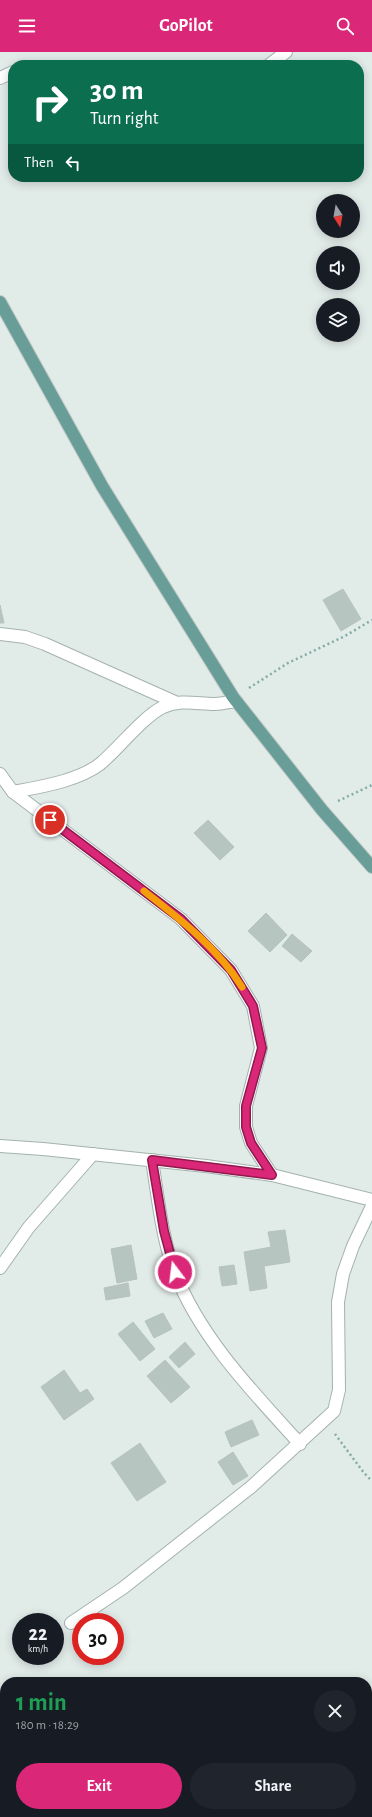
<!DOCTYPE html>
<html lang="en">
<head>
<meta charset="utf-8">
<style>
	:root { --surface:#171b24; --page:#20242c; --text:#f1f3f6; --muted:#9ea1a6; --accent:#db2777 }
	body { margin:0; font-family:"Alegreya Sans",sans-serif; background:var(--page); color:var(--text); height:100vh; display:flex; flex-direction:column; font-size:15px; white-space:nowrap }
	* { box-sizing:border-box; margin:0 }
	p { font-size:13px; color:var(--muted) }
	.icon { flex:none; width:22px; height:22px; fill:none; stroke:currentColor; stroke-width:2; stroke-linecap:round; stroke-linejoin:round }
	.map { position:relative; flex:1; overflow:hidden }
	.panel { position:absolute; left:0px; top:1625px; width:372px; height:140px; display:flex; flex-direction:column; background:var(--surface); border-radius:16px 16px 0 0; box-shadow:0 2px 10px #0003 }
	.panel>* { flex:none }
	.banner { position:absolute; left:8px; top:8px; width:356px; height:122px; border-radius:16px; box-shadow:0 2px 10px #0003; background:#0b6e4f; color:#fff; overflow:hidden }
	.needle { width:26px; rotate:169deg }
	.buttons { position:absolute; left:316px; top:142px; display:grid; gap:8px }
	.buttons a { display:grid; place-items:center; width:44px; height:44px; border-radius:50%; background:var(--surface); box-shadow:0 2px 10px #0003; font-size:20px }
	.speed { position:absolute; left:12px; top:1561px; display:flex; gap:8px; font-size:20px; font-weight:700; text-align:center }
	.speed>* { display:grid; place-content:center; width:52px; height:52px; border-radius:50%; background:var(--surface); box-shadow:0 2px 10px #0003; line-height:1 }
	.speed small { font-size:10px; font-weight:400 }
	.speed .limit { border:6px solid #d22; background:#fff; color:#111 }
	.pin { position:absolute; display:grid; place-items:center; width:34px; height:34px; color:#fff; margin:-17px; border:2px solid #fff; border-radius:50%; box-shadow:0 1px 4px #0007 }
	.me { position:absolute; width:44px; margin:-22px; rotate:345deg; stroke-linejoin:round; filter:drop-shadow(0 0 3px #0008) }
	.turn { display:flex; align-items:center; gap:14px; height:84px; padding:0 16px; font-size:18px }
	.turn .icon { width:52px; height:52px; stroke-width:2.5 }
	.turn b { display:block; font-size:28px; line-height:34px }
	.then { display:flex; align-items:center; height:38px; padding:0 16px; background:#0003; gap:8px; font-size:15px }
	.round { display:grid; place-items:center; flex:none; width:42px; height:42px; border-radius:21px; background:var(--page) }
	.head { display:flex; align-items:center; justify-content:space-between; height:68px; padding:0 16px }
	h1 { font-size:24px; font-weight:600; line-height:30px; color:#1e9e55 }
	.action { display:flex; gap:8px; margin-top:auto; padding:8px 16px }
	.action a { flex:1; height:46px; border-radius:24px; background:var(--accent); color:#fff; font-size:16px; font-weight:600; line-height:46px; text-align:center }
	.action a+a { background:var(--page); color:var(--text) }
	header { display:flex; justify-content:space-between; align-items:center; height:52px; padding:0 16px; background:var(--accent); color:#fff; font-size:18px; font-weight:600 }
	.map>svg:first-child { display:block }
	.building { fill:#b7c5c1; stroke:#b4c4bf }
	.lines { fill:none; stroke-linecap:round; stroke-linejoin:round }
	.minor-casing { stroke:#a4b2af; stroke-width:14 }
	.major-casing { stroke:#c1c8c7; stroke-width:14 }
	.path { stroke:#84aca5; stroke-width:2.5; stroke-dasharray:2 3; stroke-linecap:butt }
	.minor { stroke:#fff; stroke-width:12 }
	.major { stroke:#689e97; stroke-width:12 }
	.route-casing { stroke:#8e194d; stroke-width:10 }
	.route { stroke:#db2777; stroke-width:7 }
	.slow { stroke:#f59e0b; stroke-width:7 }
</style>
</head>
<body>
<header><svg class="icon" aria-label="menu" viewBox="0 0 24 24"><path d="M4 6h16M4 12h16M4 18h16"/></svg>GoPilot<svg class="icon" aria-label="search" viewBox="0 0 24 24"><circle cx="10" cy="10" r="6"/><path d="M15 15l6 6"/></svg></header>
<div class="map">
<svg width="372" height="1765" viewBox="0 0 372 1765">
	<rect width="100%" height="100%" fill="#e1ebe8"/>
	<g class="building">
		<path d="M343,537L361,567L341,579L323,548Z"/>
		<path d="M0,553L4,571H0Z"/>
		<path d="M208,768L234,795L220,808L194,781Z"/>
		<path d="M266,861L287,883L270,900L248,879Z"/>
		<path d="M292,882L312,899L301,910L282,894Z"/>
		<path d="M285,1178L290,1210L264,1214L267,1236L250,1239L244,1200L271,1195L268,1180Z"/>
		<path d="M131,1193L137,1227L117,1231L111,1197Z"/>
		<path d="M234,1213L237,1232L222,1234L219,1215Z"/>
		<path d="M128,1231L130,1244L106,1248L104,1236Z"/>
		<path d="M163,1261L172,1277L154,1286L145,1269Z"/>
		<path d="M133,1270L155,1297L140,1309L118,1282Z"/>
		<path d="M185,1290L195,1302L179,1316L169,1305Z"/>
		<path d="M165,1308L190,1335L171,1351L147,1324Z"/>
		<path d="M64,1318L80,1341L87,1337L94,1347L64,1368L41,1335Z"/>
		<path d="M252,1368L259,1383L231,1395L225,1380Z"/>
		<path d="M140,1391L166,1430L137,1449L111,1411Z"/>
		<path d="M233,1400L248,1424L233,1433L218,1410Z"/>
	</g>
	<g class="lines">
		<defs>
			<g id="minor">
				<path d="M269,13L286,0"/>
				<path d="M0,26L13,20"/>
				<path d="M0,582L25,585L45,592L177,651"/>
				<path d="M0,722L13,740L181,867L231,918L253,954L261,996L246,1054V1075L251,1091L272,1123"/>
				<path d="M13,740C40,735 78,729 100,712C118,697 144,664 163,655C181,647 197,652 215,652C222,652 229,650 236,649"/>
				<path d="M0,1094L43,1097L206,1114L272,1123L372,1148"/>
				<path d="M152,1108C158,1146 162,1186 175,1221C201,1287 253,1340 300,1392"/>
				<path d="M0,1216L29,1175L93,1102"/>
				<path d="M71,1571L123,1536L251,1435L334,1359L339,1338L338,1250L343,1222L353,1194L372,1154"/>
			</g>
			<path id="major" d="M0,250L102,434L233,645L322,758L372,815"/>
		</defs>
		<use href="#minor" class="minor-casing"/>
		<use href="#major" class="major-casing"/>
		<g class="path">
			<path d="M249,636L288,611L345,584L372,568"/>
			<path d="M338,749L372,733"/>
			<path d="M335,1382L364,1421L372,1429"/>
		</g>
		<use href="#minor" class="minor"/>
		<use href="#major" class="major"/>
	</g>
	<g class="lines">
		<defs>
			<path id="route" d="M50,768L181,867L231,918L253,954L262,996L246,1054V1075L251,1091L272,1123L152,1108L164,1179L175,1220"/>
		</defs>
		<use href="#route" class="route-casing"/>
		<use href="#route" class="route"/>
		<path class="slow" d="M144,839C180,867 218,896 242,935"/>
	</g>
</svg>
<div class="buttons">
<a><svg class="needle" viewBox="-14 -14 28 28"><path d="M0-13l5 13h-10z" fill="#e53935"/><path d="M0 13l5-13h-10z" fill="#9ea1a6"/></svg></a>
<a><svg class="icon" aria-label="sound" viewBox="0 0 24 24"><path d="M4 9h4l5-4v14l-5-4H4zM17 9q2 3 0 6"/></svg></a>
<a><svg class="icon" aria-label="layers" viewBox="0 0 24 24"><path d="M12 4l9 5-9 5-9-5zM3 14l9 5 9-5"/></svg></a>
</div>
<div class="speed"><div>22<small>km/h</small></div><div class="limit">30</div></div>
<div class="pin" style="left:50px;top:768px;background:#d93025"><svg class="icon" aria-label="arrive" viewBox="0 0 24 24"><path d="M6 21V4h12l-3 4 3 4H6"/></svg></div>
<svg class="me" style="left:175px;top:1220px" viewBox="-20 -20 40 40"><circle r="17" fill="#db2777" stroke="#fff" stroke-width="3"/><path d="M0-11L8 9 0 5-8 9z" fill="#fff"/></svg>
<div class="banner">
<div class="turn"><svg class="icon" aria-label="right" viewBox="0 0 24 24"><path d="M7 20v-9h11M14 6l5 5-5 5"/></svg><div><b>30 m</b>Turn right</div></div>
<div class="then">Then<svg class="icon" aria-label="left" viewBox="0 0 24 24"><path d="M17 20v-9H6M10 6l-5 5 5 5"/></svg></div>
</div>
<section class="panel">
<div class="head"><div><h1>1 min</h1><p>180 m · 18:29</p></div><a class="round"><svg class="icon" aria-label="close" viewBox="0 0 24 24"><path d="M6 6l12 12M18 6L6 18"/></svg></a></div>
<div class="action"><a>Exit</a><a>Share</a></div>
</section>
</div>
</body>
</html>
